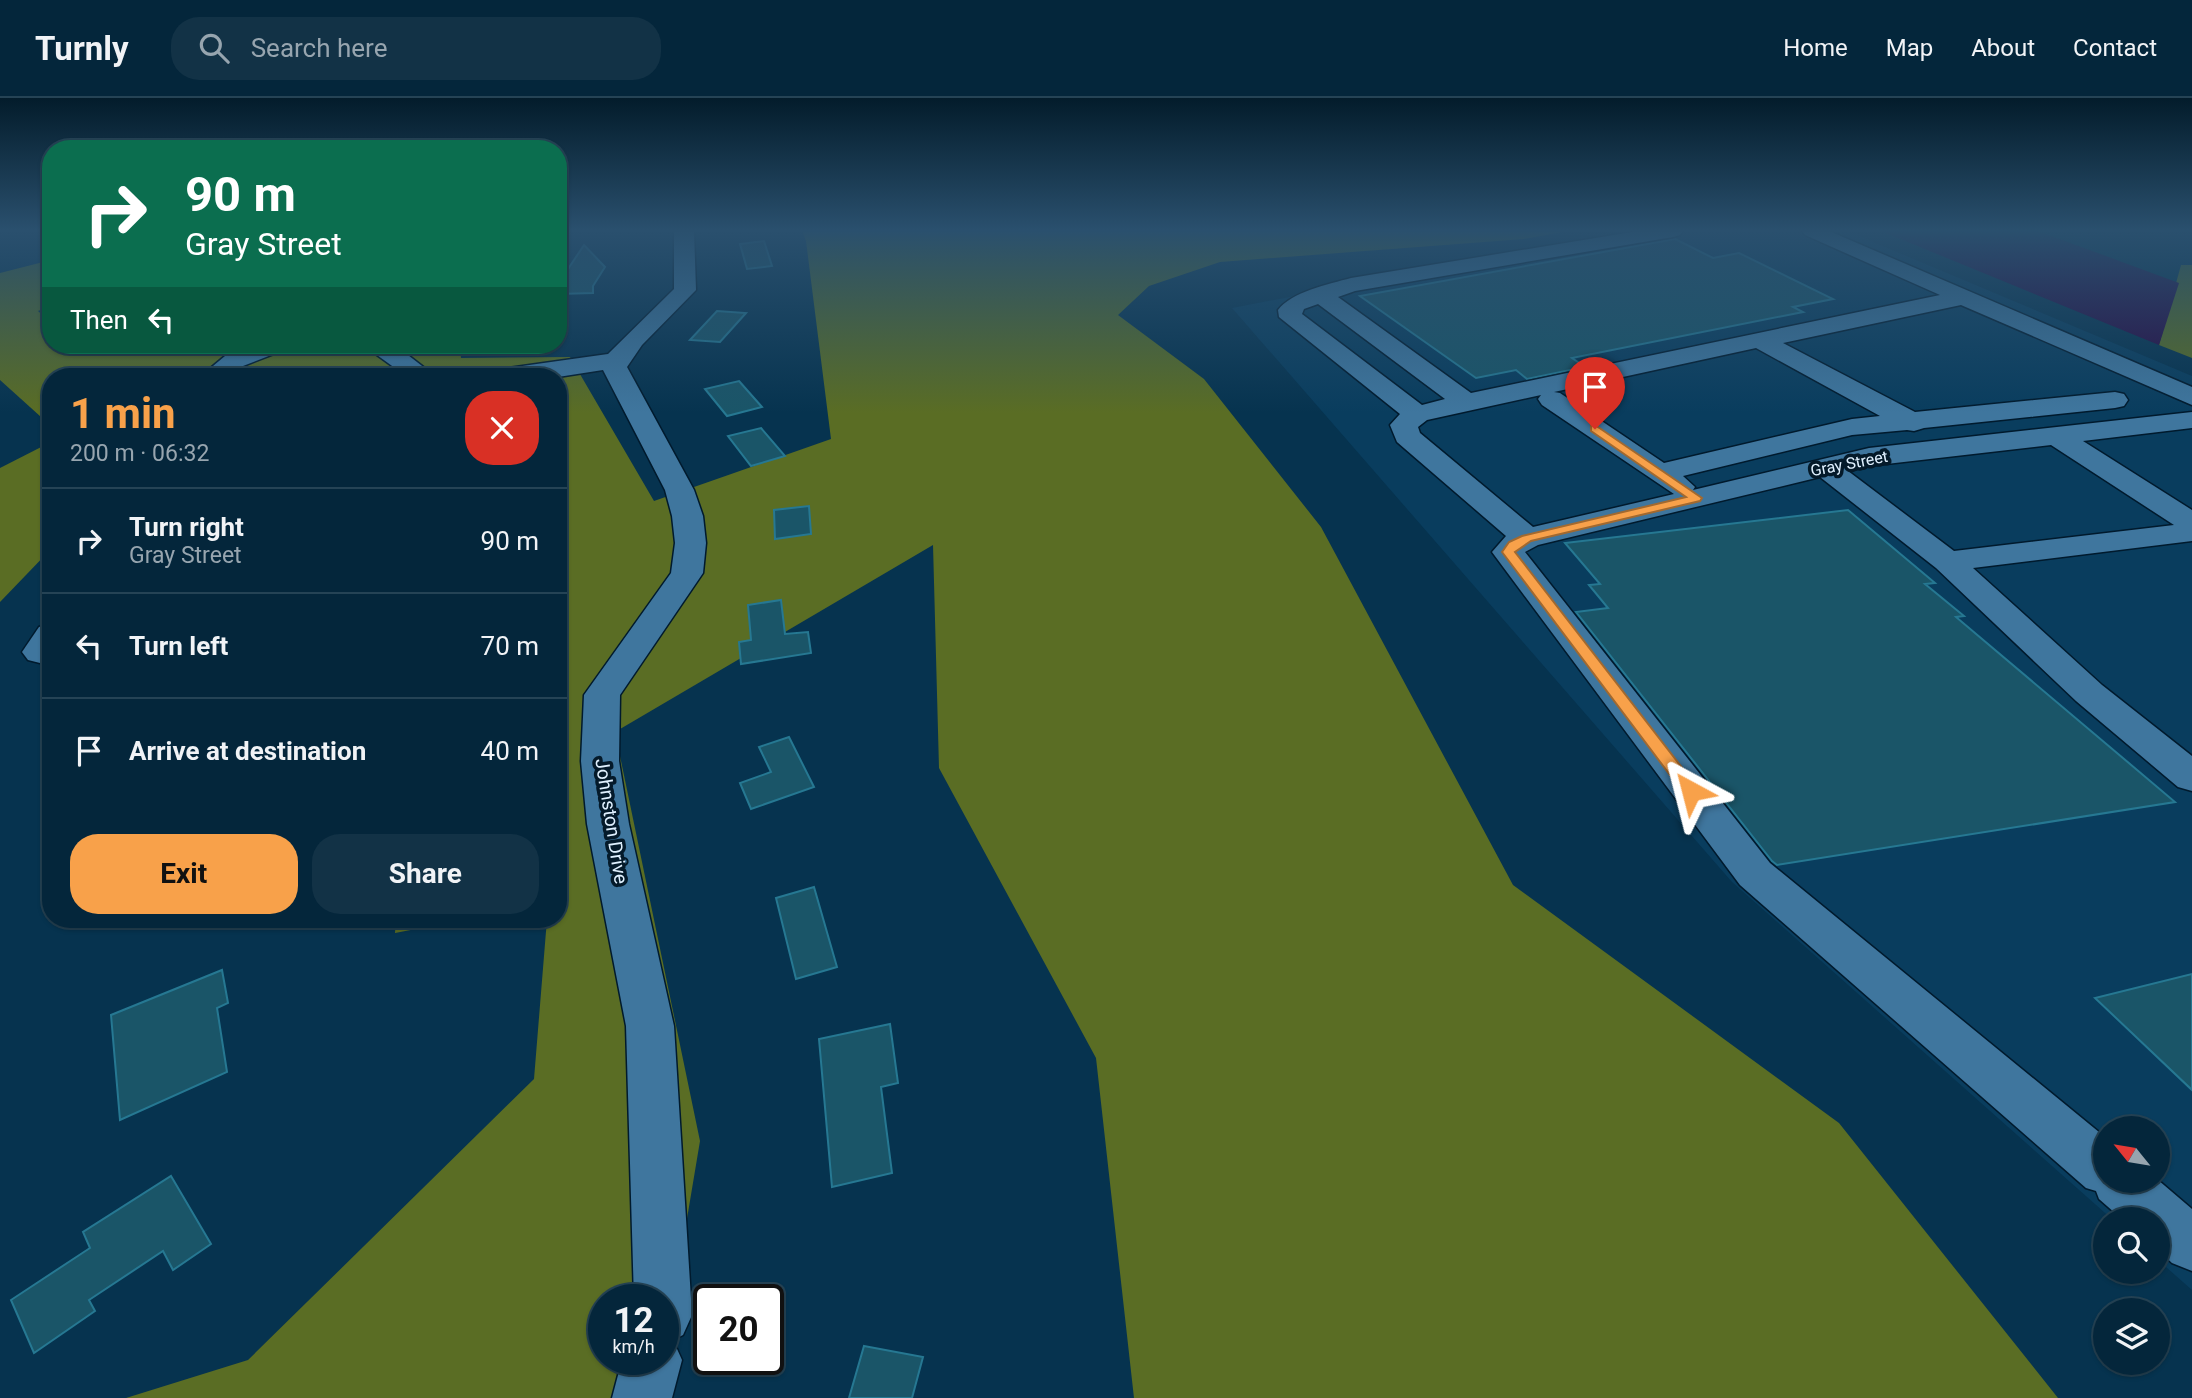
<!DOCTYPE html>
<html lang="en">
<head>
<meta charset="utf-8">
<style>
	:root { --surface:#04263b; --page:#123246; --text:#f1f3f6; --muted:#97a5af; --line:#254355; --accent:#f8a14a }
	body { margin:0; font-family:Roboto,sans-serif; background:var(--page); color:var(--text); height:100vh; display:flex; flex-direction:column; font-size:26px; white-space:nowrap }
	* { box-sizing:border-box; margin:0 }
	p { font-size:23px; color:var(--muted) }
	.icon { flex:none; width:38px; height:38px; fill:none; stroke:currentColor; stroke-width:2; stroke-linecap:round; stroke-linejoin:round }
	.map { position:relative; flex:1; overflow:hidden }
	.details { position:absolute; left:42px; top:270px; width:525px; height:560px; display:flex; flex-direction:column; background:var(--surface); border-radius:28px; box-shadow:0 2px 5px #0004,0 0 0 2px var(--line) }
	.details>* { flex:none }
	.guide { position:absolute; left:42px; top:42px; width:525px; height:214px; border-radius:28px; box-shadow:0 2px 5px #0004,0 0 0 2px var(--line); background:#0b6e4f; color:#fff; overflow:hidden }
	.needle { width:46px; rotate:300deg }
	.controls { position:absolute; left:2093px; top:1018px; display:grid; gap:14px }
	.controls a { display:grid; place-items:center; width:77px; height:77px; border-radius:50%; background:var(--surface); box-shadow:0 2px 5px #0004,0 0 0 2px var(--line); font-size:35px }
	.speed { position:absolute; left:588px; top:1186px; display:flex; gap:14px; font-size:35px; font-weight:700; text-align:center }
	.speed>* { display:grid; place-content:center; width:91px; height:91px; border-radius:50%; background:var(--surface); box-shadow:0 2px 5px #0004,0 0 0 2px var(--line); line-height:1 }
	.speed small { font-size:18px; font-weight:400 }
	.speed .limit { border:4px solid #111; border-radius:10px; background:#fff; color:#111 }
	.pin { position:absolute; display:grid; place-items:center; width:60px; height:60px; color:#fff; margin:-72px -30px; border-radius:50% 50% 50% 0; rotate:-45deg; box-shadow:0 0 7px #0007 }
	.pin .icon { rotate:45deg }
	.me { position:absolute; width:77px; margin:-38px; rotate:322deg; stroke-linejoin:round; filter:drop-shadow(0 0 5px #0008) }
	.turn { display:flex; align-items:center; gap:24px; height:147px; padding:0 28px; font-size:32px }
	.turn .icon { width:91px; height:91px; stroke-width:2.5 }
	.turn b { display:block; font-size:49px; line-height:60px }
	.then { display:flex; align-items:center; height:66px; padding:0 28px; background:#0003; gap:14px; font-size:26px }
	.round { display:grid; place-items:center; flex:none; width:74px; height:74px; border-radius:28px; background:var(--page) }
	.head { display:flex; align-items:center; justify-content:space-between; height:119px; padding:0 28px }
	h1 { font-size:42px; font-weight:700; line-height:52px; color:var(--accent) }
	.cta { display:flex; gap:14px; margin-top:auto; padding:14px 28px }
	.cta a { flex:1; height:80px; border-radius:28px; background:var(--accent); color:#111; font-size:28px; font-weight:700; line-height:80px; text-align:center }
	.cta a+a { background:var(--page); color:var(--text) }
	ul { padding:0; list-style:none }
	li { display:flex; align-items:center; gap:21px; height:105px; padding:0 28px; border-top:2px solid var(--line) }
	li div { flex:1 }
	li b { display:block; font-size:26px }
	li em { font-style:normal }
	header { display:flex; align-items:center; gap:42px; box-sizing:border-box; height:98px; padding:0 35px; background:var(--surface); border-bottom:2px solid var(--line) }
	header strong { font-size:33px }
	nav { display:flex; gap:38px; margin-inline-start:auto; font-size:24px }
	.search { width:490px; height:63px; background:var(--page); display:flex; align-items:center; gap:18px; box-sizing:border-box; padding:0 24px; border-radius:28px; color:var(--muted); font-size:26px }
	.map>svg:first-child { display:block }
	.built { fill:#093d5e; fill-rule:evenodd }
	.forest { fill:#5a6d24; fill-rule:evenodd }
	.water { fill:#290b44 }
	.building { fill:#1a5568; stroke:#267892; stroke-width:2 }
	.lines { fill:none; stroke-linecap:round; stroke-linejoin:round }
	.minor-casing { stroke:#001a2d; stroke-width:3 }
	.minor { fill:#3f769e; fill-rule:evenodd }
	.route { fill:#f8a14a; stroke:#a16930; stroke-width:2 }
	.labels { text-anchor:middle; stroke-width:7; stroke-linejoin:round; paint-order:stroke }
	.far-street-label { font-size:16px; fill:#e0f1ff; stroke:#041a2a }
	.street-label { font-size:19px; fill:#e0f1ff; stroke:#041a2a }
</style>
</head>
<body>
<header>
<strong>Turnly</strong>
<div class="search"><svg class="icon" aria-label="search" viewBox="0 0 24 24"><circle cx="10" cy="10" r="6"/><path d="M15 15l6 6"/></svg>Search here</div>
<nav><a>Home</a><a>Map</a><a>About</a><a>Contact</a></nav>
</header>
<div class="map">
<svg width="2192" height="1300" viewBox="0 0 2192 1300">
	<rect width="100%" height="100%" fill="#06334f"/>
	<path class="built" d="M1634,133H1847L2192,278V1192L2158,1162V1122H2113L1732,784L1232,210ZM2105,1031H2158V1083H2105Z"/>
	<g class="forest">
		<path d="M802,133H1568L1524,141L1220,164L1149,188L1118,217L1204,281L1321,429L1513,787L1839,1025L2058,1300H1134L1096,960L939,670L933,447L615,634L700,1043L657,1300H126L248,1262L534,981L547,821H558V278H51V328L0,282V175L51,162V208L38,213L51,225V247H460L461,260L570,259L654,403L831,341L806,143ZM604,1202H663V1262H604Z"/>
		<path d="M2181,167H2192V260L2159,247Z"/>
		<path d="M51,344V451L0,504V370Z"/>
		<path d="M396,821H468L395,835Z"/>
	</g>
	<path class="water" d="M1881,133H2038L2179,185L2159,247Z"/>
	<g class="building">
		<path d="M1675,141L1713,160L1739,155L1833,201L1793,209L1803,214L1572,260L1585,269L1527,281L1516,272L1476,280L1360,198Z"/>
		<path d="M764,143L772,168L747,171L740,146Z"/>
		<path d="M584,147L605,169L593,188V195L558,196V186Z"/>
		<path d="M717,213L746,215L720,244L690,242Z"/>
		<path d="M739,283L762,309L727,318L705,291Z"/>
		<path d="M761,330L785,358L751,368L728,338Z"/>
		<path d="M809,408L811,436L775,441L774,412Z"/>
		<path d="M1848,412L1935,485L1925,486L1964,518L1956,519L2175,704L1777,767L1772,763L1576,514L1608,510L1589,487L1600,486L1565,445Z"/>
		<path d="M781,502L785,536L808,534L811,555L741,566L739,544L751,542L748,507Z"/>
		<path d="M789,639L814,689L751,711L740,685L771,674L759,649Z"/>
		<path d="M814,789L837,869L796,881L776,800Z"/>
		<path d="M222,872L228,905L217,910L227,974L120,1022L111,917Z"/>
		<path d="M2192,876V992L2095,900Z"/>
		<path d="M890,926L898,985L881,989L892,1075L832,1089L819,941Z"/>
		<path d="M171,1078L211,1146L173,1172L163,1153L89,1202L95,1213L34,1255L11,1202L90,1150L83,1134Z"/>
		<path d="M864,1248L923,1259L912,1300H849Z"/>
	</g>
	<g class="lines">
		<defs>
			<g id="minor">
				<path d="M674,133H694L696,192L642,247L627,269L694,392L703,418L706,445L703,475L620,597L619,663L629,726L674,928L692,1217L683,1237L673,1242L682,1262L672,1300H612L622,1262H663V1202H634L626,928L587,726L581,663L584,597L671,475L675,445L672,418L665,392L603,272L558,279L495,278L499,273L508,270L608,256L674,191Z"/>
				<path d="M1638,133H1683L1680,137L1673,139L1355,193L1338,199L1471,295L1940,197L1805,137L1802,133H1829L2192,289V307L1961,207L1783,245L1915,314L2115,294L2124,296L2128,302L2124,308L2115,310L1924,330L1914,333L1907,332L1852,337L1683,378L1695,389L1693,392L1869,350L2192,314V330L2083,343L2192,412V443L1973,470L2102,587L2192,658V693L2178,689L2076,603L1936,470L1820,379L1538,447L1525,454L1770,765L2105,1039V1083L2158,1082L2192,1111V1173L2172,1165L2158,1152V1122H2123L2099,1101L2096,1093L2086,1090L1740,787L1492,454L1506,438L1397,344L1390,327L1400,316L1279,219L1278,212C1291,194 1329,186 1351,180ZM1318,206L1445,301L1422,307L1302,216L1304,211ZM1756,250L1880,318L1852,321L1664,365L1560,295L1554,294ZM1541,297L1538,301L1542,307L1674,396L1533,429L1420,335L1418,329L1427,322ZM2051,347L2174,427L1954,453L1848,373L1869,368Z"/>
				<path d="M253,247H287L284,252L243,268L230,278H201L225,258Z"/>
				<path d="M367,247H395L435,278H406L370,252Z"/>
				<path d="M51,525V562L40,565L28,562L22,554L39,529Z"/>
			</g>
		</defs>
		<use href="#minor" class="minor-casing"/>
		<use href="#minor" class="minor"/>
	</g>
	<linearGradient id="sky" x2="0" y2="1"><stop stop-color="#031c2b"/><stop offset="0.42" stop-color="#2a506e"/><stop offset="1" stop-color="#2a506e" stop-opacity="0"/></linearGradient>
	<rect width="2192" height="315" fill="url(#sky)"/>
	<path class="route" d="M1595,327L1702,400L1700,403L1531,443L1515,454L1697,689L1699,693L1697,697H1685L1502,454L1509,444L1522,438L1686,399L1591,333V328Z"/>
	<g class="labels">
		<g class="far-street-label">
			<text transform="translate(1849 365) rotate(-11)" y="6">Gray Street</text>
		</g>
		<g class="street-label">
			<text transform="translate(612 723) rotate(81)" y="7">Johnston Drive</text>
		</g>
	</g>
</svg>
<div class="controls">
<a><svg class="needle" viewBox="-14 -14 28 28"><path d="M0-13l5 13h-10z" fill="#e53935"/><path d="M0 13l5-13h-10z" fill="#97a5af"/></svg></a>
<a><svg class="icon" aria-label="search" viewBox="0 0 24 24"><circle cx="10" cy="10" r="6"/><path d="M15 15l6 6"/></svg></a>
<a><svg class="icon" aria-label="layers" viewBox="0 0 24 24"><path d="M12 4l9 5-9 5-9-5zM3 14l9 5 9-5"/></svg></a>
</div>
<div class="speed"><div>12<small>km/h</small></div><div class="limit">20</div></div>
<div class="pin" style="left:1595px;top:331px;background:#d93025"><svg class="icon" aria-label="arrive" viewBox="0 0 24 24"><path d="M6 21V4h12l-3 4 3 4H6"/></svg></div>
<svg class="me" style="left:1691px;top:693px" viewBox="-20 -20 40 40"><path d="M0-17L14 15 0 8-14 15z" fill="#f8a14a" stroke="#fff" stroke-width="4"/></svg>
<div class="guide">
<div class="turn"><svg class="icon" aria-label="right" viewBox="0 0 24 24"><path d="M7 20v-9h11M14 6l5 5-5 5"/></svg><div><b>90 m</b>Gray Street</div></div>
<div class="then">Then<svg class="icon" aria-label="left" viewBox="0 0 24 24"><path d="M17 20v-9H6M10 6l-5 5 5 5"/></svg></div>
</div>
<section class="details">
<div class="head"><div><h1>1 min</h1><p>200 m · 06:32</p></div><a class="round" style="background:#d93025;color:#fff"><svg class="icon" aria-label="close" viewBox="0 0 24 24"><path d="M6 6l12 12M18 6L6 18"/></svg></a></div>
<ul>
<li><svg class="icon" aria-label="right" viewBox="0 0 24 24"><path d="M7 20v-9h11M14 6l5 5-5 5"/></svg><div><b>Turn right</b><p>Gray Street</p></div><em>90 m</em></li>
<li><svg class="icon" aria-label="left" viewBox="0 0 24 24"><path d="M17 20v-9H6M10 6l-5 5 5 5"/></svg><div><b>Turn left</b></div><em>70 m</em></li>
<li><svg class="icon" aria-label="arrive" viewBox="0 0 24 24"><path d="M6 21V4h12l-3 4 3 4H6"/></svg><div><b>Arrive at destination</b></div><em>40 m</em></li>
</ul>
<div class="cta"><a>Exit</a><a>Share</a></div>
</section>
</div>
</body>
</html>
